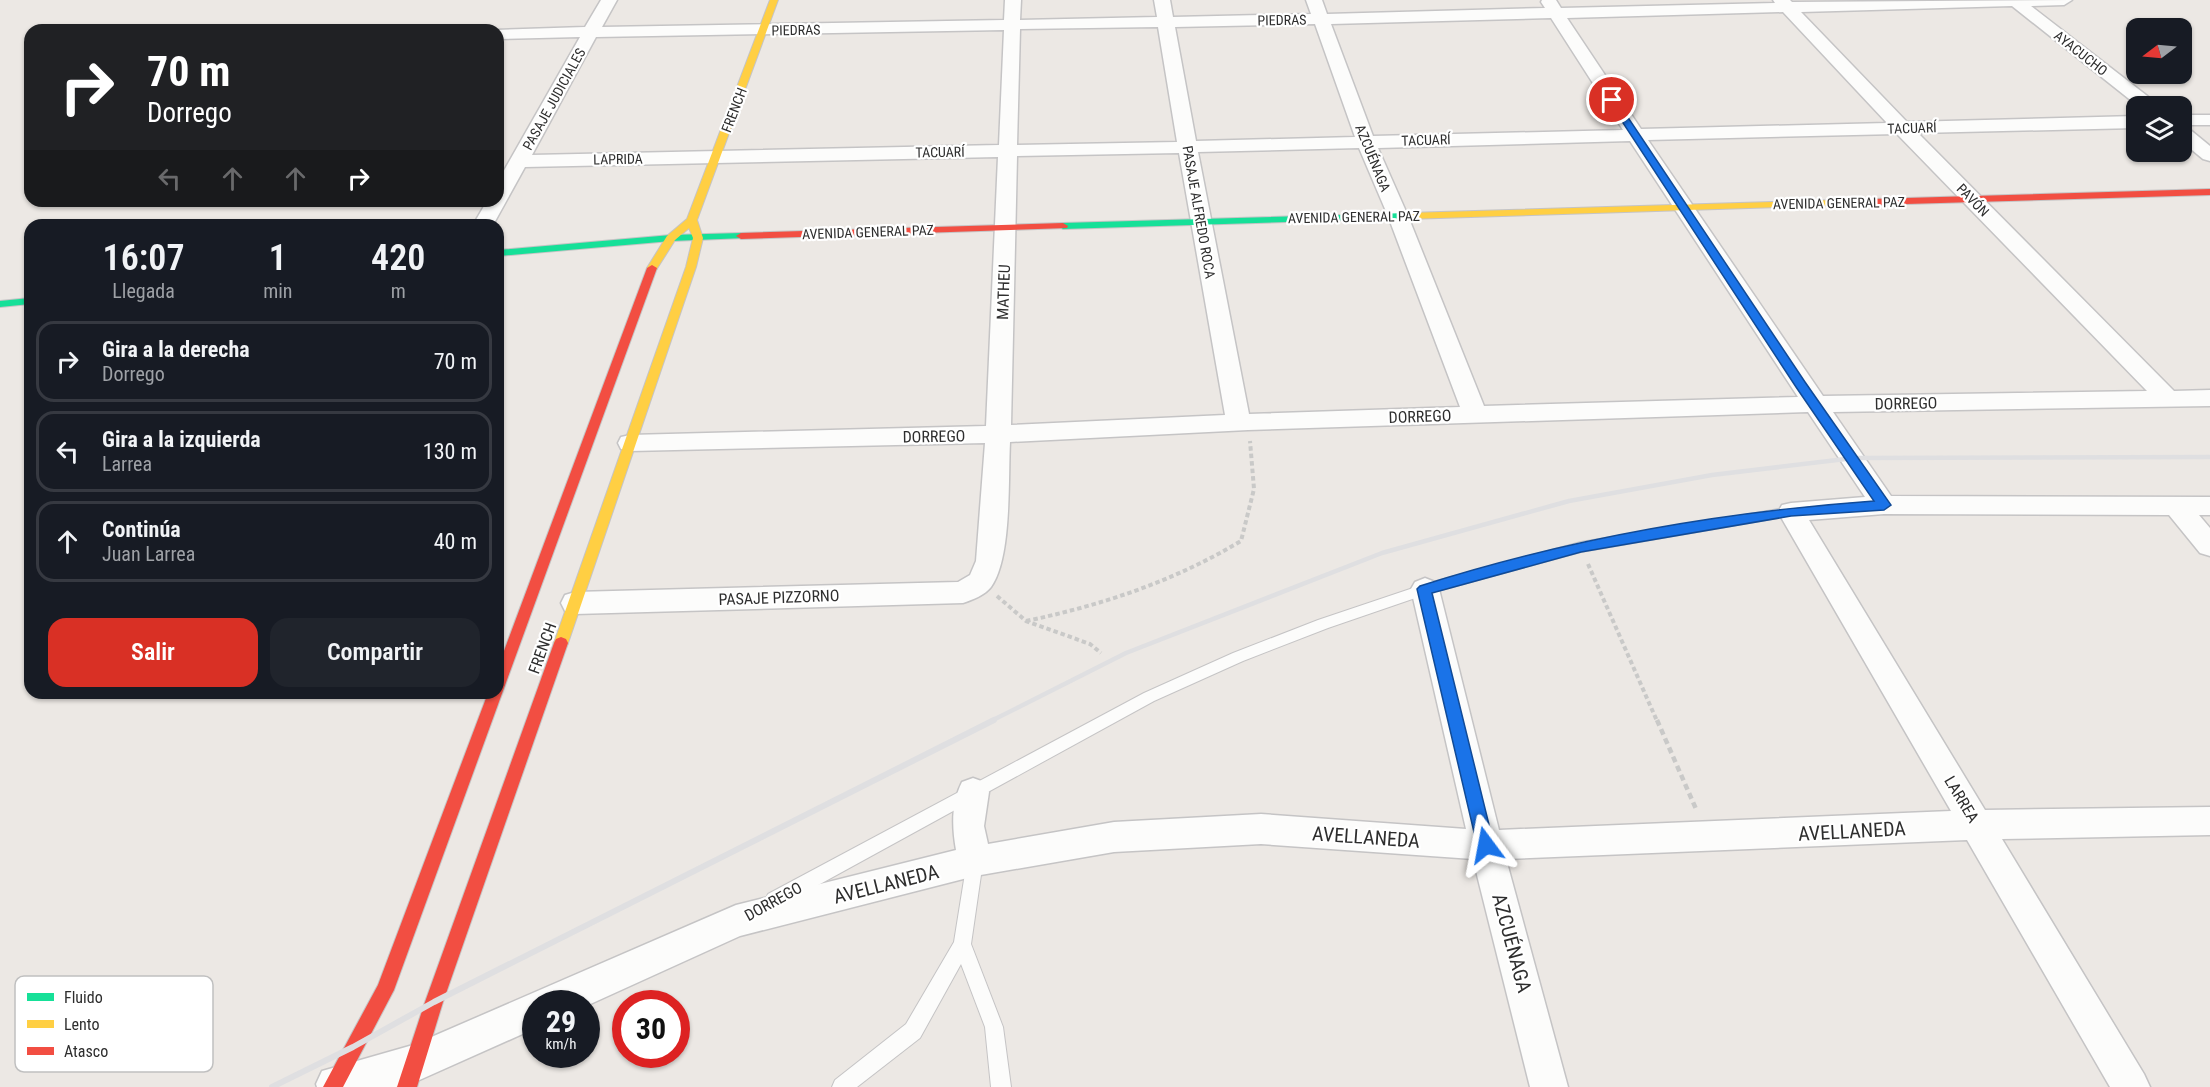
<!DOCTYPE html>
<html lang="es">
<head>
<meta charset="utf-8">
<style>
	:root { --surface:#171b24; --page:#20242c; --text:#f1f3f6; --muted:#9ea1a6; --line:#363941; --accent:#d93025 }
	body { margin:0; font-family:"Roboto Condensed",sans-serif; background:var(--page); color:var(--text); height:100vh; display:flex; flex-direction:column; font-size:22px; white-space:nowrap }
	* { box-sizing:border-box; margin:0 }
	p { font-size:20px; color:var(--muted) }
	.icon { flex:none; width:33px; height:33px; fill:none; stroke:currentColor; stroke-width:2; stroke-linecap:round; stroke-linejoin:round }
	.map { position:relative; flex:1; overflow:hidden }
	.drawer { position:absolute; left:24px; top:219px; width:480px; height:480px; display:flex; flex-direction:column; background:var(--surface); border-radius:18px; box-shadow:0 2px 4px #0004 }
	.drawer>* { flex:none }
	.hud { position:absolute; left:24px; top:24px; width:480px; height:183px; border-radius:18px; box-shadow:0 2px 4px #0004; background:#202124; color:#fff; overflow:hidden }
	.needle { width:39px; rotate:254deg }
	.tools { position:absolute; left:2126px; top:18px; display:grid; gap:12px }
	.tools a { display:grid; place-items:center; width:66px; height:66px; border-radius:12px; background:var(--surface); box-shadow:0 2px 4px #0004; font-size:30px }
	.speed { position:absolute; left:522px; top:990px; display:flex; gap:12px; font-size:30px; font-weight:700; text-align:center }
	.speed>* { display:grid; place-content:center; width:78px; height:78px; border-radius:50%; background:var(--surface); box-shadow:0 2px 4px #0004; line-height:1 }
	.speed small { font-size:15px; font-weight:400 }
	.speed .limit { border:9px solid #d22; background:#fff; color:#111 }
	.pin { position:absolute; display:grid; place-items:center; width:51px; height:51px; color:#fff; margin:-26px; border:3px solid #fff; border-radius:50%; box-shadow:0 2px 6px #0007 }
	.me { position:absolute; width:66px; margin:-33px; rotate:347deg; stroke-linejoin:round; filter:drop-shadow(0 0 4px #0008) }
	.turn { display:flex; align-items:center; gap:21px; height:126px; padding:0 24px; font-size:27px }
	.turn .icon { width:78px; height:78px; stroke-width:2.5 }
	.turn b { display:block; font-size:42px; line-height:51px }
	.lanes { display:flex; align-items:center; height:57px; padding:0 24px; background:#0003; justify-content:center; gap:30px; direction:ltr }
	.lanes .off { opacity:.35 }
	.eta { display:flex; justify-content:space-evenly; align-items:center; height:102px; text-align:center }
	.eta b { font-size:36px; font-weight:600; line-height:42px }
	.button { display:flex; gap:12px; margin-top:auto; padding:12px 24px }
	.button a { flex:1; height:69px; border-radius:18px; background:var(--accent); color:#fff; font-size:24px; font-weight:600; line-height:69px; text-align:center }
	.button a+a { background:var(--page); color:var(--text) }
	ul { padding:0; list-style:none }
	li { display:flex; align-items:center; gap:18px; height:81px; margin:0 12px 9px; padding:0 12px; border:3px solid var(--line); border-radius:18px }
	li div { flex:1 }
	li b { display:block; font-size:22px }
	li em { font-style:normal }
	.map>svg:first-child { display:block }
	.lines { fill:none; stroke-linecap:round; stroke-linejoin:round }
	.lane-casing { stroke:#c5c4c5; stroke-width:2 }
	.street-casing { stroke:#c5c4c5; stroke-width:3 }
	.fast-casing { stroke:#c5c4c5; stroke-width:2 }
	.slow-casing { stroke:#c5c4c5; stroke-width:2 }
	.jam-casing { stroke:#c5c4c5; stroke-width:2 }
	.path-far1 { stroke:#c9c9c8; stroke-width:4; stroke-dasharray:4.5 3; stroke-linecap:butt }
	.path { stroke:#c9c9c8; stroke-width:4.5; stroke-dasharray:6 4; stroke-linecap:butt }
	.lane { fill:#fcfcfb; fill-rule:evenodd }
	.street { fill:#fcfcfb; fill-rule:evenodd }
	.fast { fill:#16e098; fill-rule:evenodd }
	.slow { fill:#ffcf43; fill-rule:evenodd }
	.jam { fill:#f24e42; fill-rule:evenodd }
	.rail-far1 { stroke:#dfdfe1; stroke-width:4.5 }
	.rail { stroke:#dfdfe1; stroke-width:6 }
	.route { fill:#1a73e8; stroke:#114b97; stroke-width:1.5 }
	.labels { text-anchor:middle; stroke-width:4.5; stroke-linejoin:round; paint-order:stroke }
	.far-street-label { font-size:14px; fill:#2e2e2e; stroke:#fff }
	.street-label { font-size:16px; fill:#2e2e2e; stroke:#fff }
	.near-street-label { font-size:20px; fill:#2e2e2e; stroke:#fff }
	.key { fill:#fff; stroke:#c0c0c0; stroke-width:1.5 }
	.key-label { font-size:16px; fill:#2e2e2e }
</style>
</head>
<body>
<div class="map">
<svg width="2210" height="1087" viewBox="0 0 2210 1087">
	<rect width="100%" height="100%" fill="#ece8e4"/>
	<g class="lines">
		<defs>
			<g id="lane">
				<path d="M1791,507L1798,512L1796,515L1581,552L1427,594L1328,628L1243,661L1154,701L780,906L774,908L768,906L765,900L768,894L1144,693L1233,653L1318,620L1425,584L1581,542Z"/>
				<path d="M975,853L981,856L983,861L971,944L1003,1027L1011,1087H991L985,1027L961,964L920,1038L857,1087H832L835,1080L906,1024L954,942L967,861L969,856Z"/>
			</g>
			<g id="street">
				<path d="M601,0H617L602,27L1004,20L1005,0H1021L1020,20L1157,17L1154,0H1170L1173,17L1311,14L1306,0H1322L1327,14L1545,8L1541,2L1542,0H1556L1561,8L1775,3L1773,0H1790L1792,2L2072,0L2064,5L2031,6L2155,102L2158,106H2138L2012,6L1801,12L1907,122L2136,116V128L1918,133L2174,391L2210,390V406L1833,412L1891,496L2210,497V515H2199L2210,528V556L2200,553L2169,515L1884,514L1809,520L1985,810L2210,807V835L2002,839L2144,1074L2150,1087H2110L1967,840L1506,859L1568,1087H1530L1473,859L1261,844L1114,852L975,876L740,936L586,1006V1004H536V1028L415,1082L396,1087H317L316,1084L322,1071L413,1045L736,905L956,850C952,827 951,804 962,782L973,778L984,782L989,792L984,826L988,844L1114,822L1261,814L1466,829L1411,589L1415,582L1425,578L1435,582L1439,589L1499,830L1951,811L1778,512L1782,505L1791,503L1865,497L1808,412L1248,430L1010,442C1008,479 1012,558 991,587C985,595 972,600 963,603L575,614L565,611L561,603L565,595L575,592L958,582L970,575L976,561L985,443L630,451L621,449L618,443L621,437L630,435L986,426L998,157L525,167L493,225H473L487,201H498V181L580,37L500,39L496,30L585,27ZM1783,12L1887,123L1641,129L1567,18ZM1551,18L1623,130L1373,136L1331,24ZM1315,24L1355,137L1196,141L1175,27ZM1158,27L1177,142L1017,145L1020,29ZM1004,30L999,145L532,155L596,37ZM1897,134L2147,391L1823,396L1648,140ZM1630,141L1798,397L1484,406L1408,216L1378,148ZM1359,148L1388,216L1460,407L1249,414L1198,152ZM1179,153L1225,415L1011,425L1017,156Z"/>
				<rect x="2181" y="115" width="29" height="10"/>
				<path d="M2181,126L2188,128L2210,146V161L2203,159L2181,141Z"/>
			</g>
			<g id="fast">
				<path d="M1407,213L1411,214V218L1063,229L1058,226L1063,223Z"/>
				<path d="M741,233L746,236L745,238L671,241L498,256V250L671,235Z"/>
				<path d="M30,298V304L0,307V301Z"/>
			</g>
			<g id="slow">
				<path d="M770,0H778L697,220L703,238L696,267L568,643L566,647H556L554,643L686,267L693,238L689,228L675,240L656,270H648L647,268L667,236L687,219Z"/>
				<path d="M1838,200L1843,203L1842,205L1407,219L1402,216L1407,213Z"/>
			</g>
			<g id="jam">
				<path d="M2210,189V195L1838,206L1833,203L1838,200Z"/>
				<path d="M1063,223L1068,226L1067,228L741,239L736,236L741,233Z"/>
				<path d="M652,265L657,268L394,990L343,1087H323L378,985L488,693H498V667L647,268Z"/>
				<path d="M561,637L566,639L568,643L443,1002L417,1087H397L425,1002L554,643L556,639Z"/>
			</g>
		</defs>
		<use href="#lane" class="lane-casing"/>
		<use href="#street" class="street-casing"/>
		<use href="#fast" class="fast-casing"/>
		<use href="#slow" class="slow-casing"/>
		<use href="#jam" class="jam-casing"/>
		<g class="path-far1">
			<path d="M1588,564L1657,721"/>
			<path d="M997,596L1026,621L1090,644L1101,653"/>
			<path d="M1026,621C1103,605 1174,581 1241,541L1254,489L1250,441"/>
		</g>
		<path class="path" d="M1657,720L1696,809"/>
		<use href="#lane" class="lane"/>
		<use href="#street" class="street"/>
		<use href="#fast" class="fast"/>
		<use href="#slow" class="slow"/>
		<use href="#jam" class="jam"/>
		<path class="rail-far1" d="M991,721L1126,653L1382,553L1569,501L1712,475L1854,458L2210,457"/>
		<path class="rail" d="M272,1087L353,1047L434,1002L994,720"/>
	</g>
	<path class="route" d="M1609,98H1615L1805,382L1891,505L1884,510L1791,516L1581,552L1432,593L1494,845L1492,851L1486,853L1480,851L1477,845L1417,589L1420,586C1567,539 1721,512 1874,501L1796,387L1608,100Z"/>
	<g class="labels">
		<g class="far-street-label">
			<text transform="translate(1282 20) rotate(-1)" y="5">PIEDRAS</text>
			<text transform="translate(796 30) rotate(-1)" y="5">PIEDRAS</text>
			<text transform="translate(2081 53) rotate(38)" y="5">AYACUCHO</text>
			<text transform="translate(554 99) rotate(-61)" y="5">PASAJE JUDICIALES</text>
			<text transform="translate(734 110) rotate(-69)" y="5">FRENCH</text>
			<text transform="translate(1912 128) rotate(-2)" y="5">TACUARÍ</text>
			<text transform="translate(1426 140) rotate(-2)" y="5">TACUARÍ</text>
			<text transform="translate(940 152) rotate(-1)" y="5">TACUARÍ</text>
			<text transform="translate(1373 158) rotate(68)" y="5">AZCUÉNAGA</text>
			<text transform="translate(618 159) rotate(-1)" y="5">LAPRIDA</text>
			<text transform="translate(1973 200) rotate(46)" y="5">PAVÓN</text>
			<text transform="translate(1839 203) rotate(-1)" y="5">AVENIDA GENERAL PAZ</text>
			<text transform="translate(1199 212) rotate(80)" y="5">PASAJE ALFREDO ROCA</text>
			<text transform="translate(1354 217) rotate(-1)" y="5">AVENIDA GENERAL PAZ</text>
			<text transform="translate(868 232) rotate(-2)" y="5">AVENIDA GENERAL PAZ</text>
		</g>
		<g class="street-label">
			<text transform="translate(1003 292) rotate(-88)" y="6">MATHEU</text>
			<text transform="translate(1906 403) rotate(-1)" y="6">DORREGO</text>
			<text transform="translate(1420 416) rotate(-2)" y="6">DORREGO</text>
			<text transform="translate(934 436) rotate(-1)" y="6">DORREGO</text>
			<text transform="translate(779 597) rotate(-2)" y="6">PASAJE PIZZORNO</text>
			<text transform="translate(542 648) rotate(-70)" y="6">FRENCH</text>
			<text transform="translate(1962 799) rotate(59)" y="6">LARREA</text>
			<text transform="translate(773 901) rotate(-29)" y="6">DORREGO</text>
		</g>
		<g class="near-street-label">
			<text transform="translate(1852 831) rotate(-3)" y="7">AVELLANEDA</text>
			<text transform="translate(1366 837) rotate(4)" y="7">AVELLANEDA</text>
			<text transform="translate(886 884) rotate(-14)" y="7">AVELLANEDA</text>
			<text transform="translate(1512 943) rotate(75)" y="7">AZCUÉNAGA</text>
		</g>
	</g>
	<rect x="15" y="976" width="198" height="96" rx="9" class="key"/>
	<rect x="27" y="993" width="27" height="8" fill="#16e098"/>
	<rect x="27" y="1020" width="27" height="8" fill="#ffcf43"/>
	<rect x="27" y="1047" width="27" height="8" fill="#f24e42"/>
	<g class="key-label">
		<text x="64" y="1003">Fluido</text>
		<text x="64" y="1030">Lento</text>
		<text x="64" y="1057">Atasco</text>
	</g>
</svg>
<div class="tools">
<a><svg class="needle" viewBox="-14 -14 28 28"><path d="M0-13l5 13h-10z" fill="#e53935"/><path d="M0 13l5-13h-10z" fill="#9ea1a6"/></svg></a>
<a><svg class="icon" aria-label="layers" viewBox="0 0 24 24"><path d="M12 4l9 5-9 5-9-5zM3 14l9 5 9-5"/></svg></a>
</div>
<div class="speed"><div>29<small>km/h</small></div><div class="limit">30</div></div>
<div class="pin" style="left:1612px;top:100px;background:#d93025"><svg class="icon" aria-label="arrive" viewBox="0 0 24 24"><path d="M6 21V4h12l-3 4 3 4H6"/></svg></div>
<svg class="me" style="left:1486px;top:845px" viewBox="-20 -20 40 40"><path d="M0-17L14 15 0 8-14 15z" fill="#1a73e8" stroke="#fff" stroke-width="4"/></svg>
<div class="hud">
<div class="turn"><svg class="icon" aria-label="right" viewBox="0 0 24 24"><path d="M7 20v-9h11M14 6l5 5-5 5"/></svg><div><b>70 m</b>Dorrego</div></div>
<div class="lanes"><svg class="icon off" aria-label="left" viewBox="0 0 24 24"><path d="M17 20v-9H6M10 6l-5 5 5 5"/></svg><svg class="icon off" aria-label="ahead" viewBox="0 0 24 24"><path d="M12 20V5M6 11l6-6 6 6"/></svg><svg class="icon off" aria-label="ahead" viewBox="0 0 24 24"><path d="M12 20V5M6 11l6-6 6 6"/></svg><svg class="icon" aria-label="right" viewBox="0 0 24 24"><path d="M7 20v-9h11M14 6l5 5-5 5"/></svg></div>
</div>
<section class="drawer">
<div class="eta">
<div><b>16:07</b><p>Llegada</p></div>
<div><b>1</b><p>min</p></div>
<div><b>420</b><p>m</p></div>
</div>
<ul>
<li><svg class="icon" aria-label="right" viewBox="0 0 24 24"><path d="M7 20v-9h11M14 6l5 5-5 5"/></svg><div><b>Gira a la derecha</b><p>Dorrego</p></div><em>70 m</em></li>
<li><svg class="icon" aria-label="left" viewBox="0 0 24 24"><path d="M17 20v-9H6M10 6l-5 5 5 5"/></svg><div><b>Gira a la izquierda</b><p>Larrea</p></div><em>130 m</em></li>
<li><svg class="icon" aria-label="ahead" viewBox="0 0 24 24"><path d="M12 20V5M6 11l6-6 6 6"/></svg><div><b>Continúa</b><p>Juan Larrea</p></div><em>40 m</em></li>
</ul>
<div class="button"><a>Salir</a><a>Compartir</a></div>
</section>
</div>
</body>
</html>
